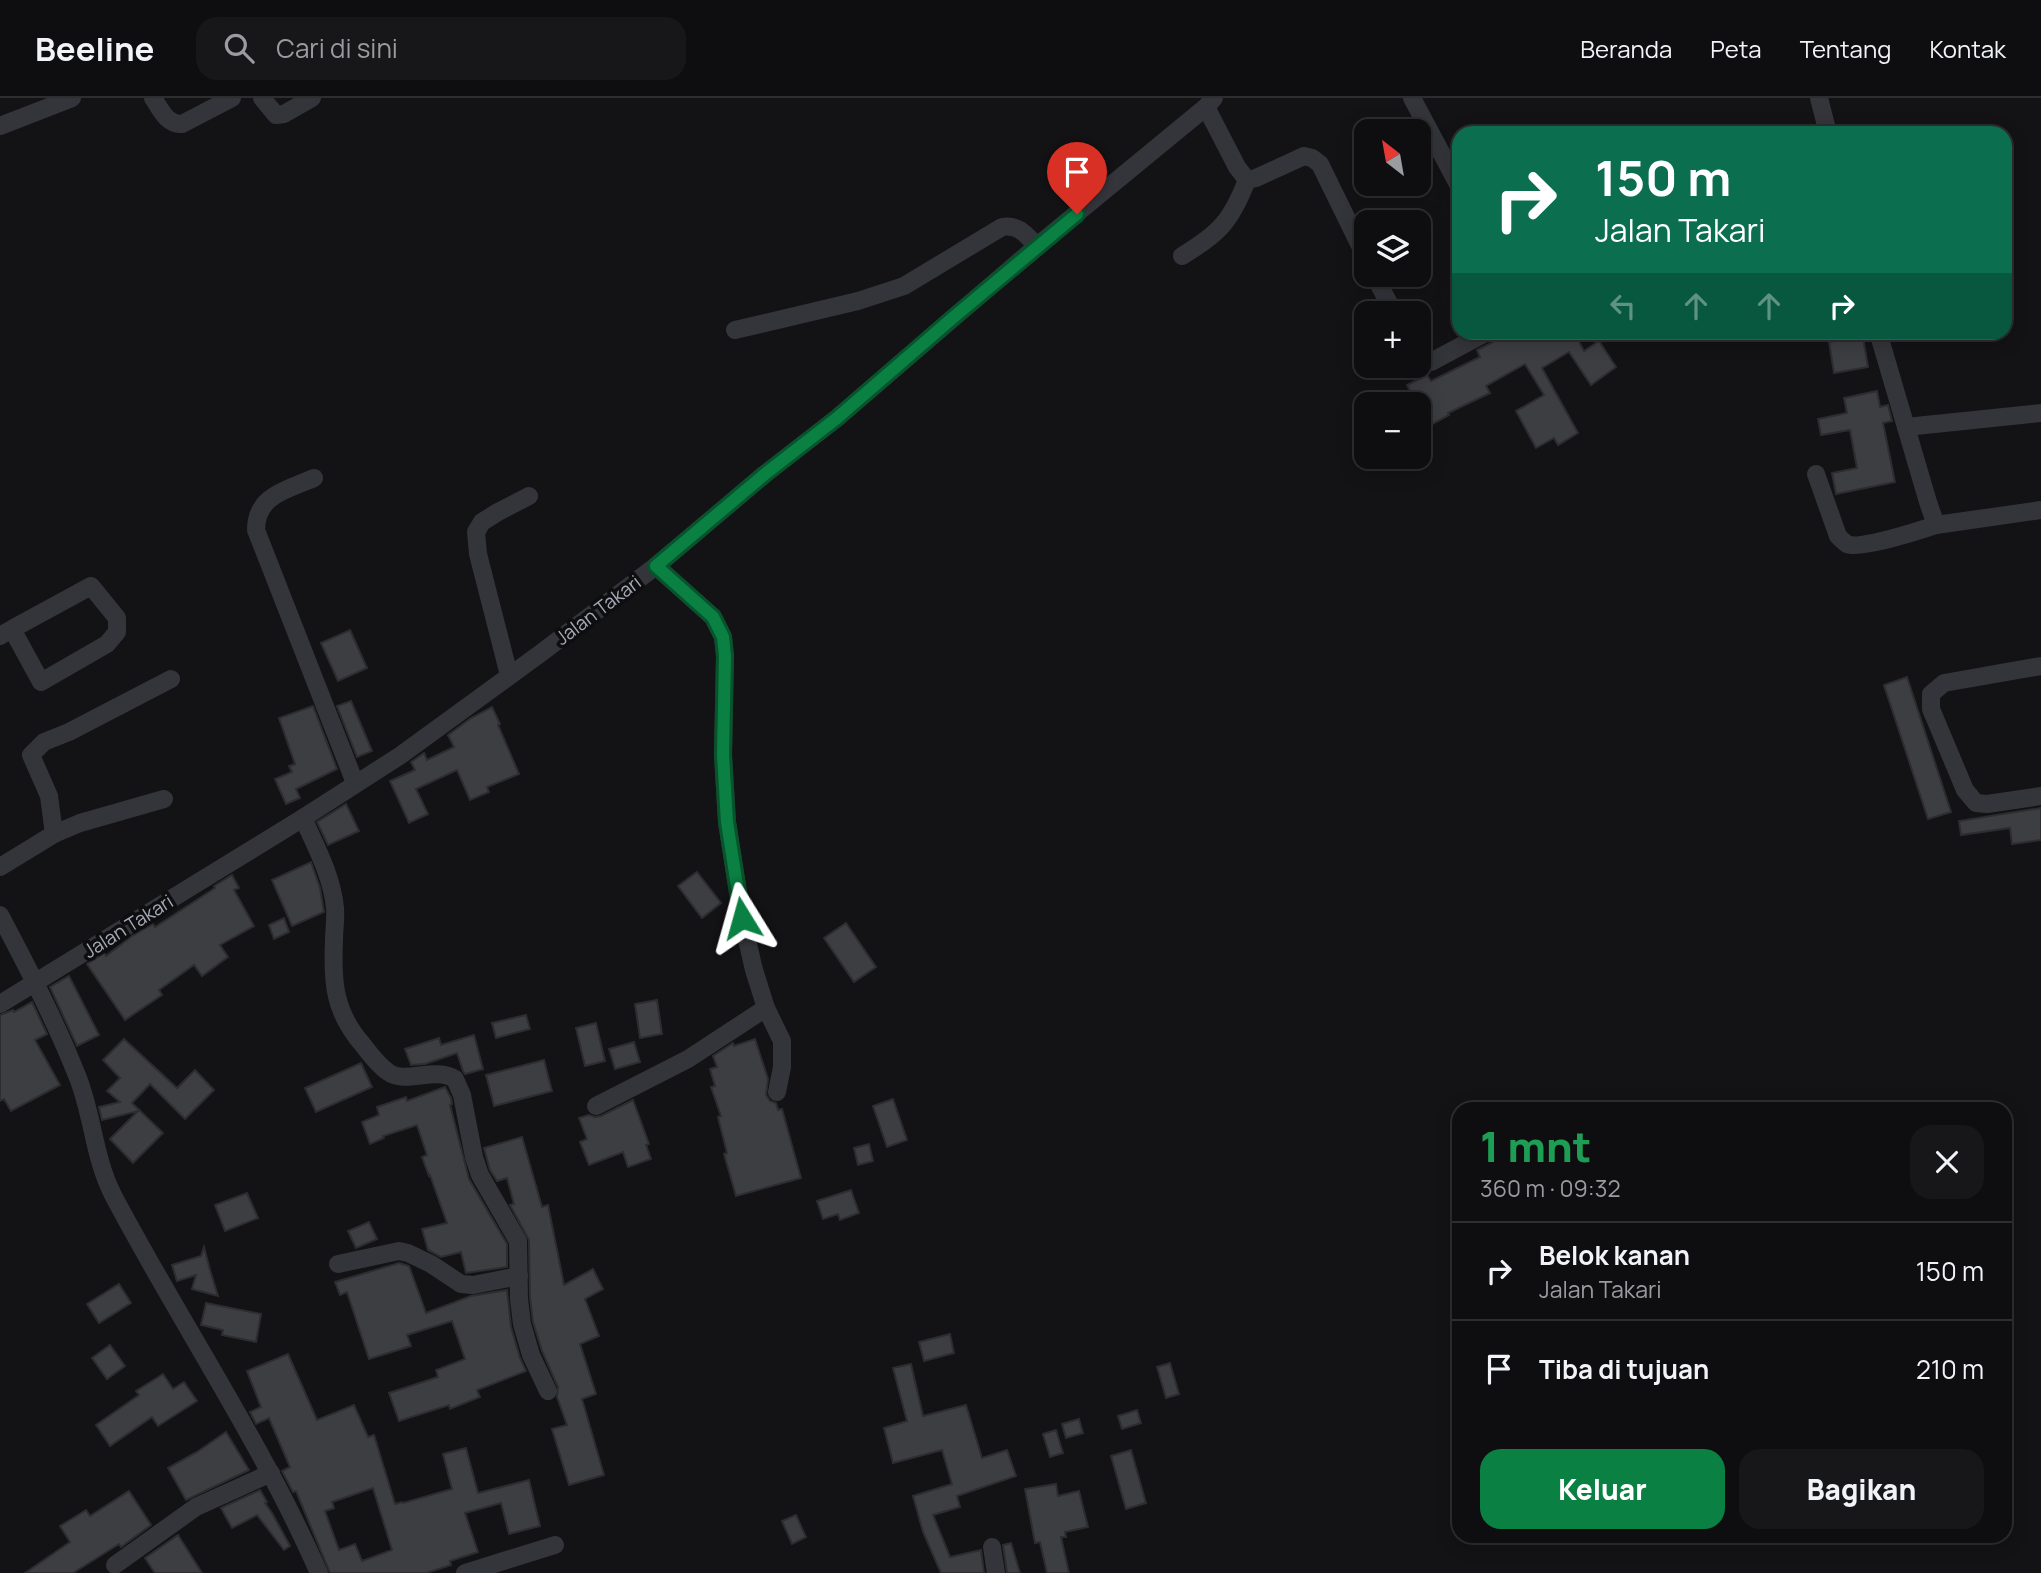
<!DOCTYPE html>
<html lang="id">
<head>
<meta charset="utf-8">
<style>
	:root { --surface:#0e0e10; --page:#171719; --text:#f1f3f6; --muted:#9b9c9f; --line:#2e2e30; --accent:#0b8043 }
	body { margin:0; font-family:Manrope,sans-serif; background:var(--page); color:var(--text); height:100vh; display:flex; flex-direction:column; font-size:26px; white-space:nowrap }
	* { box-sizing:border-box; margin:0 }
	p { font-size:23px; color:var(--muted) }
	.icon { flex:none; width:38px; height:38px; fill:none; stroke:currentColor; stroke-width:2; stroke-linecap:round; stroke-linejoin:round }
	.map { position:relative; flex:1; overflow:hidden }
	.panel { position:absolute; left:1452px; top:1004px; width:560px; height:441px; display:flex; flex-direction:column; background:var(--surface); border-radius:21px; box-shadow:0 4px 18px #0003,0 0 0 2px var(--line) }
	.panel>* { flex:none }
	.banner { position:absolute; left:1452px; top:28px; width:560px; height:214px; border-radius:21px; box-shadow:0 4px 18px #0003,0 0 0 2px var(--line); background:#0b6e4f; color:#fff; overflow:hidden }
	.needle { width:46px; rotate:329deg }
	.controls { position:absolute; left:1354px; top:21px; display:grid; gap:14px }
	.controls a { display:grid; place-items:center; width:77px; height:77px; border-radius:14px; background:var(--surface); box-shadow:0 4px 18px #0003,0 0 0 2px var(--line); font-size:35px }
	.pin { position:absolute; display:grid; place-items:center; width:60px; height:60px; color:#fff; margin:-72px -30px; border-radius:50% 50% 50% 0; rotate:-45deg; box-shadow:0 0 7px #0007 }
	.pin .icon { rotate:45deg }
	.me { position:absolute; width:77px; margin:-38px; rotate:352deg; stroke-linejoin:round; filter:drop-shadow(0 0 5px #0008) }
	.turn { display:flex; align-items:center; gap:24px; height:147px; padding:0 28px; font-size:32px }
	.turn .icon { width:91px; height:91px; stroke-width:2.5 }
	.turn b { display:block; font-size:49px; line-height:60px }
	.lanes { display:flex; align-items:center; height:66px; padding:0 28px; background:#0003; justify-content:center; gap:35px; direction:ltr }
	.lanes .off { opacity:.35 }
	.round { display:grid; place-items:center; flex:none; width:74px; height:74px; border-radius:21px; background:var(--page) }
	.head { display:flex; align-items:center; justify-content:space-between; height:119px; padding:0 28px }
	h1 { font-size:42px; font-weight:800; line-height:52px; color:#1e9e55 }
	.button { display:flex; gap:14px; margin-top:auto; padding:14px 28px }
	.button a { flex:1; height:80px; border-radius:21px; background:var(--accent); color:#fff; font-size:28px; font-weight:800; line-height:80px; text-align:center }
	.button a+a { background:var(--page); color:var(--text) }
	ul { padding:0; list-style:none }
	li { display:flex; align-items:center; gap:21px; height:98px; padding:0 28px; border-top:2px solid var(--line) }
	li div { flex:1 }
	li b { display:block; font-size:26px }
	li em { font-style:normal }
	header { display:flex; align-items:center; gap:42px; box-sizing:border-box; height:98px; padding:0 35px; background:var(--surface); border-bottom:2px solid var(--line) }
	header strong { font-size:33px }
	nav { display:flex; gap:38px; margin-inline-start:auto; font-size:24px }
	.search { width:490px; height:63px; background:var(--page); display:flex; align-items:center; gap:18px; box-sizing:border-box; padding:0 24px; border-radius:21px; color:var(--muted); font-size:26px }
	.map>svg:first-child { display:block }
	.building { fill:#3d3e42; stroke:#2d2d31; stroke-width:2; fill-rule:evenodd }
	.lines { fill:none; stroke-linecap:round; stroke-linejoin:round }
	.minor { stroke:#34353a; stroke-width:18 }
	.route-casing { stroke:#07532c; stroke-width:18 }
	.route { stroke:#0b8043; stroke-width:12 }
	.labels { text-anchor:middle; stroke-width:7; stroke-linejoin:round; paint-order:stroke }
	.street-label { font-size:19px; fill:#a5aab6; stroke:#0e0e10 }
</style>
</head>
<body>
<header>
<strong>Beeline</strong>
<div class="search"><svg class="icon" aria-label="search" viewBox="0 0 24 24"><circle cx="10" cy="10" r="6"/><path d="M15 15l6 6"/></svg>Cari di sini</div>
<nav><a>Beranda</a><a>Peta</a><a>Tentang</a><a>Kontak</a></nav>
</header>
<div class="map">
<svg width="2041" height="1475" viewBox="0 0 2041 1475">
	<rect width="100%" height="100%" fill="#131315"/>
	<g class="building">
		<path d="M1500,234H1574L1584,253L1599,243L1616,269L1591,287L1569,254L1542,270L1578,335L1558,347L1554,340L1536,350L1516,313L1544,297L1525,266L1486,288L1490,295L1448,315L1449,317L1429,328L1419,311V306H1417L1407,287L1427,277L1431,283L1480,259L1477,252L1493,244Z"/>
		<path d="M1863,239L1868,269L1834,275L1829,244Z"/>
		<path d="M1877,293L1880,309L1888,307L1892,323L1883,325L1895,384L1836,396L1832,375L1857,370L1850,332L1821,337L1818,321L1847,315L1844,300Z"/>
		<path d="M350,532L367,570L338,583L321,545Z"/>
		<path d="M1907,579L1951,714L1928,721L1884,587Z"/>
		<path d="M351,603L372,653L357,659L337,608Z"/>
		<path d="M313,608L337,671L296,691L300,700L286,706L275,681L292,674L289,668L295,666L279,620Z"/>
		<path d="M492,609L500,626L498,627L519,676L487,689L489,694L470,702L457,672L416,691L428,716L409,725L390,683L415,672L411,664L421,657L424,655L427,662L454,649L448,637L471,620Z"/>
		<path d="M346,706L359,733L328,747L317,724Z"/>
		<path d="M2041,710V742L2012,746L2010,730L1961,737L1959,723Z"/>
		<path d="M311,764L320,790L324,814L292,828L272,782Z"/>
		<path d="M697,774L721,805L702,820L678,788Z"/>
		<path d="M232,777L239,790L234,792L254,828L220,847L228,859L202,878L194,867L159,892L162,897L125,922L87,866L104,855L106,858L132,838L153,826L155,829L215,790L214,788Z"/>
		<path d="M284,820L289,834L274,841L269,827Z"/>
		<path d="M846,825L876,869L854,884L824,840Z"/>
		<path d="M69,878L99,937L77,948L50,889Z"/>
		<path d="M657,902L662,936L640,940L635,906Z"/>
		<path d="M32,904L47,936L35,942L60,987L11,1013L4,1001L0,1003V917L13,912L14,914Z"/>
		<path d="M526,917L530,931L496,940L492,925Z"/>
		<path d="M596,925L605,963L585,968L576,930Z"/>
		<path d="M474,937L483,971L465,976L463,973L457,955L425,966L411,967L405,951L439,940L441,947Z"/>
		<path d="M124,941L177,990L195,972L214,992L185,1021L150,986L132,1005L163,1035L133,1065L110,1041L138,1013L102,1022L99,1009L120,1004L107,993L120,980L103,962Z"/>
		<path d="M755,941L768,981L766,997L770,1003L776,1005L778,1012L782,1011L801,1080L736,1098L724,1056L727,1055L718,1019L721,1018L711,989L715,988L710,971L717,969L713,958L733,945L734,948Z"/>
		<path d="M634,944L640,964L615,971L609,951Z"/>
		<path d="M544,962L552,993L494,1008L486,977Z"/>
		<path d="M361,965L372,989L316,1014L305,990Z"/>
		<path d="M445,989L451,1000L452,1006L450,1007L469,1081L507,1146V1169L466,1175L461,1154L441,1159L428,1152L422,1131L447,1125L430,1077L429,1078L422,1059L427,1057L417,1027L383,1038L384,1040L370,1046L362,1024L379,1017L377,1009L406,999L407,1003Z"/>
		<path d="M893,1001L907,1042L887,1049L873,1008Z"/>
		<path d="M633,1002L649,1046L646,1047L651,1061L628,1069L623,1054L589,1067L580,1044L587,1041L579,1020L589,1017L595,1019L601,1018Z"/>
		<path d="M522,1039L542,1109L548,1107L564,1187L593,1171L603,1191L585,1201L599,1238L580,1246L596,1296L582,1301L604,1377L569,1387L552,1331L567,1327L557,1299L558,1289L542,1253L533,1224L530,1200L529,1142L510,1107L514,1106L507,1080L497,1083L490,1072L484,1050Z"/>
		<path d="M869,1046L873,1063L858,1067L854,1050Z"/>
		<path d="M851,1092L859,1115L840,1122L838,1116L823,1121L817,1103Z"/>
		<path d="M247,1095L258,1120L225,1133L215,1107Z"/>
		<path d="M369,1124L377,1141L356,1150L348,1133Z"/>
		<path d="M204,1149L210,1172L218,1198L192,1191L196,1177L177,1183L172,1167L201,1158Z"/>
		<path d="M399,1165L409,1168L426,1215L471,1198L507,1192L511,1229L520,1260L526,1273L477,1292L480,1299L450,1311L449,1307L399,1323L389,1295L438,1279L436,1272L465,1261L452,1223L407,1237L411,1248L369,1261L347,1194L340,1197L335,1184Z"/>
		<path d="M119,1186L131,1205L99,1225L87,1206Z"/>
		<path d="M206,1205L261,1216L256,1244L222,1237L223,1232L201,1227Z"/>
		<path d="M950,1236L954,1255L924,1263L919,1244Z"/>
		<path d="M110,1247L125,1268L107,1281L92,1260Z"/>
		<path d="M288,1256L317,1322L354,1307L368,1339L374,1337L395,1406L402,1404L403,1405L452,1391L443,1356L466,1350L478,1395L529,1382L540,1428L509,1436L501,1405L465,1415L478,1454L450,1463L451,1467L426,1475H330L296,1393L293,1394L282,1373L290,1369L269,1320L256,1326L250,1314L261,1309L247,1273ZM373,1390L392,1452L362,1463L355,1446L339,1452L325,1413L334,1410L332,1404Z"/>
		<path d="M1170,1265L1179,1296L1166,1300L1157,1269Z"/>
		<path d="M911,1266L923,1318L966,1307L982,1360L1007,1352L1016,1378L957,1398L960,1409L933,1417L950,1459L981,1452L984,1475H941L923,1434L913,1398L952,1386L942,1352L893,1365L884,1330L907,1323L893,1270Z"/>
		<path d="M163,1276L173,1291L184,1284L197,1303L158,1328L152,1319L110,1348L96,1327L139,1297L136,1293Z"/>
		<path d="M1137,1312L1141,1325L1122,1331L1118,1318Z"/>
		<path d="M1079,1321L1083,1335L1066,1340L1062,1326Z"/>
		<path d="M1056,1332L1063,1355L1050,1359L1043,1336Z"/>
		<path d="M226,1334L249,1372L186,1402L168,1370L197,1354Z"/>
		<path d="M1131,1352L1146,1405L1126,1411L1111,1358Z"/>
		<path d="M1056,1386L1058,1398L1079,1393L1088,1429L1065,1434L1066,1439H1061L1069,1475H1047L1040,1444L1035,1445L1025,1391Z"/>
		<path d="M260,1392L267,1404L265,1405L272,1415L290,1448L284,1452L257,1417L232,1430L221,1410Z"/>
		<path d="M129,1393L151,1427L121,1449L119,1446L73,1475H25L70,1444L60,1428L86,1412L90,1418Z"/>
		<path d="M796,1417L806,1439L792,1446L782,1423Z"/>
		<path d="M178,1437L202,1475H155L145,1460Z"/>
		<path d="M1011,1445L1020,1475H1007L1003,1447Z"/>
	</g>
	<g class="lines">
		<g class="minor">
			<path d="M153,0C161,12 167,27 182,26L232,0"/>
			<path d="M262,0L276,17L284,16L312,0"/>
			<path d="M1412,0L1460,90"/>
			<path d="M1819,0L1828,35"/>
			<path d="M1206,9L1237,69L1247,82L1256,80L1304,58L1312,60L1320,66L1367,162"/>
			<path d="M0,28L72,0"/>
			<path d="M1182,158C1220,135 1231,123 1247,82"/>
			<path d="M1374,177L1394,215"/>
			<path d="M735,232L858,203L904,188L1002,129C1019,126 1026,137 1037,148"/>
			<path d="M1878,234L1928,404L1936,427L2041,412"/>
			<path d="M1419,260L1425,264H1431L1487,234"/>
			<path d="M1906,329L2041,315"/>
			<path d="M1816,376L1838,438C1840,440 1845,445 1847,446C1860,452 1921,432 1936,427"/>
			<path d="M314,380C287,392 256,397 256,432L355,685"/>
			<path d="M656,468L713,519L723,539L725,558L723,657L727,724L742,820L754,872L766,910L782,943V969L777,994"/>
			<path d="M0,538L12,531L91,488L117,520V534L107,546L41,584L12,531"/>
			<path d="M2041,568L1944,585L1931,596V611L1965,692L1976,705L1987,706L2041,698"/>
			<path d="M509,577L478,456L476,434L482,424L498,414L529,398"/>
			<path d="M303,720C316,749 332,778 335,810C336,821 334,832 334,842C332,884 334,914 363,947C370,956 378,967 388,974C406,987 434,968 455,981L462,997L474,1059L480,1077L518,1143L519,1201L522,1226L531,1257L548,1293"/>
			<path d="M54,736L49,698L31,657L44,644L69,634L171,581"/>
			<path d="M0,769L54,736L80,725L164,701"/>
			<path d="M0,817C28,870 56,924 78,980C93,1018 94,1060 113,1097C180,1224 261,1343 319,1475"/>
			<path d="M0,906L303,720L401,657L541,555L656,468L765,376L837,320L1037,148L1206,9L1214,0"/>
			<path d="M596,1008L688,961L766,910"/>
			<path d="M338,1166L399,1153L408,1155L431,1166L461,1186L473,1187L519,1178"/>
			<path d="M992,1449L996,1475"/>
			<path d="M115,1467L196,1409L271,1375"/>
			<path d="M465,1475L555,1447"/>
		</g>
	</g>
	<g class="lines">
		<defs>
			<path id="route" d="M742,820L727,724L723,657L725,558L723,539L713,519L656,468L765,376L837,320L955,218L1077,116"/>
		</defs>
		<use href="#route" class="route-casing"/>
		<use href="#route" class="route"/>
	</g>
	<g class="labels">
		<g class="street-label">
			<text transform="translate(598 512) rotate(-37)" y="7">Jalan Takari</text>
			<text transform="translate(128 828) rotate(-32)" y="7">Jalan Takari</text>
		</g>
	</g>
</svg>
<div class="controls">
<a><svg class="needle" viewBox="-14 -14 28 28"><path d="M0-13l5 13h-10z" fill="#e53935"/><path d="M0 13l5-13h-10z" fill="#9b9c9f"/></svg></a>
<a><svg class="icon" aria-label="layers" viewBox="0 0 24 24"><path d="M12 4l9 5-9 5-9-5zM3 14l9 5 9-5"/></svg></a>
<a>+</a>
<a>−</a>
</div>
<div class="pin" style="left:1077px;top:116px;background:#d93025"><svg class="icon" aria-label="arrive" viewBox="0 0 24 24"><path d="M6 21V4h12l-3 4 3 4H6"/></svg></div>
<svg class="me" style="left:742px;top:820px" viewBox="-20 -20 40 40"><path d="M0-17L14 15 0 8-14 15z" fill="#0b8043" stroke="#fff" stroke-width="4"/></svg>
<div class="banner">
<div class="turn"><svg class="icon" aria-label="right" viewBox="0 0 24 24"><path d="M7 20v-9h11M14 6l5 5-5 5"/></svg><div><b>150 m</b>Jalan Takari</div></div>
<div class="lanes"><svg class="icon off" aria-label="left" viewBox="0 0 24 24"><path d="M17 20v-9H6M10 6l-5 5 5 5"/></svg><svg class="icon off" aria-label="ahead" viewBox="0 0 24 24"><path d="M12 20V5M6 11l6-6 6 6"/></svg><svg class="icon off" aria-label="ahead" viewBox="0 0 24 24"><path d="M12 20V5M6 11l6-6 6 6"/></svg><svg class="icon" aria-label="right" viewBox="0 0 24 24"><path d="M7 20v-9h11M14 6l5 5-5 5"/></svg></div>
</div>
<section class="panel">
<div class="head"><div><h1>1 mnt</h1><p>360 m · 09:32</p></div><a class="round"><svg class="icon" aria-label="close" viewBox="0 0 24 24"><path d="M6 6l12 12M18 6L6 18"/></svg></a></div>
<ul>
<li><svg class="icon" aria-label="right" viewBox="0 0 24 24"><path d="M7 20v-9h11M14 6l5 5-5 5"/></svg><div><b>Belok kanan</b><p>Jalan Takari</p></div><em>150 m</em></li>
<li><svg class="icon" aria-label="arrive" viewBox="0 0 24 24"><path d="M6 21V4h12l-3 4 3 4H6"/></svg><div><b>Tiba di tujuan</b></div><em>210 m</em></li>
</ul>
<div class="button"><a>Keluar</a><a>Bagikan</a></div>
</section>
</div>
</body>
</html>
